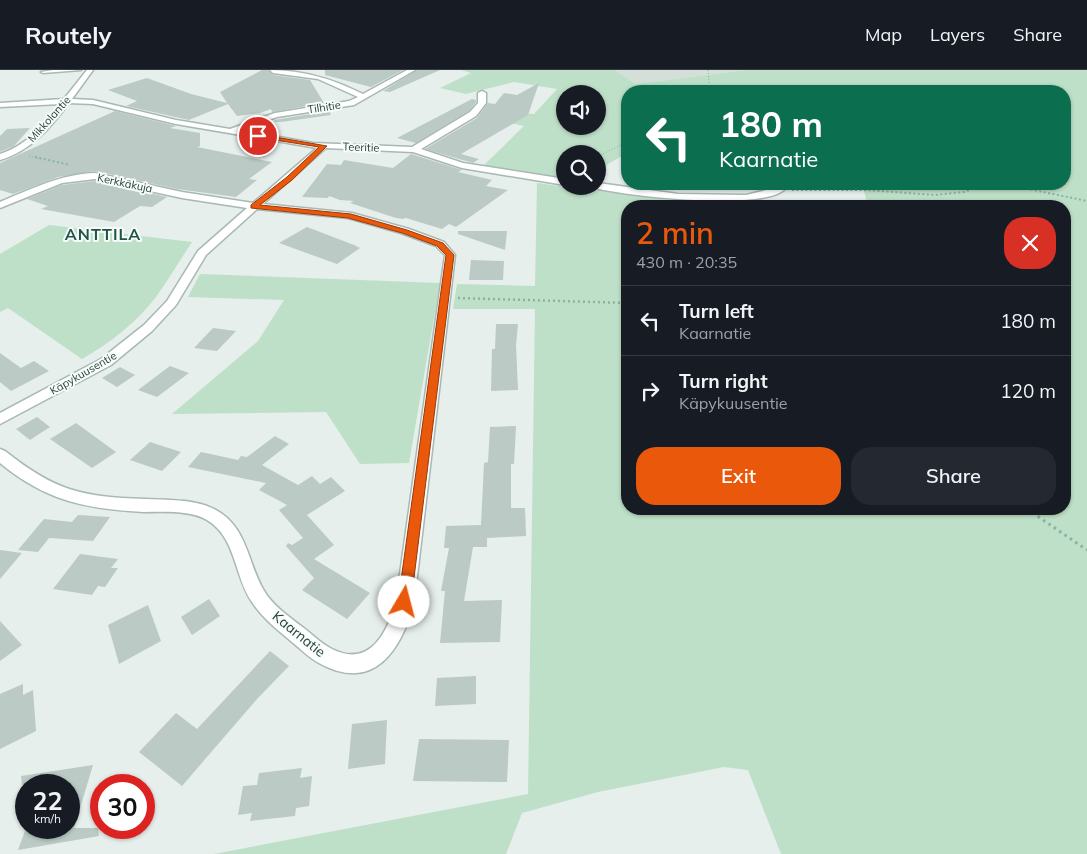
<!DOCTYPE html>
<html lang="en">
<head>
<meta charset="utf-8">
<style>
	:root { --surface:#171b24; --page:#242831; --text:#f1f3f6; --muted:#9ea1a6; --line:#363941; --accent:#ea580c }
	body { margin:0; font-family:Mulish,sans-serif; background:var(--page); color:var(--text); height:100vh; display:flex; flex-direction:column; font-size:19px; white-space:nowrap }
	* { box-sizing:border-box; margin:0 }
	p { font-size:16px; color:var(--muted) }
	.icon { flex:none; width:28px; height:28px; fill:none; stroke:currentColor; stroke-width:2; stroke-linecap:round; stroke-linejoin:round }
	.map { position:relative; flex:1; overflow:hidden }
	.side { position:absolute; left:621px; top:130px; width:450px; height:315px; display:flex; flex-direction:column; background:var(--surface); border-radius:20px; box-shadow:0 1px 4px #0004 }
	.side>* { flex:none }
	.guide { position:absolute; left:621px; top:15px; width:450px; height:105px; border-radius:20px; box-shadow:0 1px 4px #0004; background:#0b6e4f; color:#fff; overflow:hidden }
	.buttons { position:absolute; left:556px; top:15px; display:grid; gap:10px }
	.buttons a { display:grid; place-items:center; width:50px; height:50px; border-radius:50%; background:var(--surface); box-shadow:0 1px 4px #0004; font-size:25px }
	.speed { position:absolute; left:15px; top:704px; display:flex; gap:10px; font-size:25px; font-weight:700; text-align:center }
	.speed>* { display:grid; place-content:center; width:65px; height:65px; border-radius:50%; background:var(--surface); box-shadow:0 1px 4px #0004; line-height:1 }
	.speed small { font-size:12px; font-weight:400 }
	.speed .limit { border:8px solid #d22; background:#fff; color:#111 }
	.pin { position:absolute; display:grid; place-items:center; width:42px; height:42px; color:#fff; margin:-21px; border:2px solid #fff; border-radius:50%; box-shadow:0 1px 5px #0007 }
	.me { position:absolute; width:55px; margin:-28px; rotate:8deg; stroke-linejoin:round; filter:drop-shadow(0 0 4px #0008) }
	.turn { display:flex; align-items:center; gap:18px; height:105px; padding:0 15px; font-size:22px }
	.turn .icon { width:65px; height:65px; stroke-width:2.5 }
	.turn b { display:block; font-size:35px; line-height:42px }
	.round { display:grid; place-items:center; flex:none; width:52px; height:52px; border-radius:20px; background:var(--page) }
	.summary { display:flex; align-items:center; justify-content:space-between; height:85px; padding:0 15px }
	h1 { font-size:30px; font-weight:600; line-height:38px; color:var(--accent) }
	.cta { display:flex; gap:10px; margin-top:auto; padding:10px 15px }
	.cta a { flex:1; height:58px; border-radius:20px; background:var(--accent); color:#fff; font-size:20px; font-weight:600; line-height:58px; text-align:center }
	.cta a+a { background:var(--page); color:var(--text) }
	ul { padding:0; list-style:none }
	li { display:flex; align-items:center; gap:15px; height:70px; padding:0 15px; border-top:1px solid var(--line) }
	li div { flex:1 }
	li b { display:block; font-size:19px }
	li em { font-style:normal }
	header { display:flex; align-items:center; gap:30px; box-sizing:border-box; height:70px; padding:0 25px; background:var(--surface); border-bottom:1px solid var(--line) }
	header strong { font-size:24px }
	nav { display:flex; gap:28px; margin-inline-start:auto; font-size:18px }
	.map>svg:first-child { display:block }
	.built { fill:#d4dfda }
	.green { fill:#bfe0c8; fill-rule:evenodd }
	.building { fill:#bbcac4 }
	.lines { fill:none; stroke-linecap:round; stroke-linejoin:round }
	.service-casing { stroke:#a8b8b2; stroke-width:3 }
	.minor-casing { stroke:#a8b8b2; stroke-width:3 }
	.path-far3 { stroke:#86b3a5; stroke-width:1; stroke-dasharray:1 2; stroke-linecap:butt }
	.path-far2 { stroke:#86b3a5; stroke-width:2; stroke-dasharray:2 2.5; stroke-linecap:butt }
	.path-far1 { stroke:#86b3a5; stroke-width:2.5; stroke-dasharray:2 3; stroke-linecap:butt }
	.path { stroke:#86b3a5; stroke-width:3; stroke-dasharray:2.5 4; stroke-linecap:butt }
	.service { fill:#fff; fill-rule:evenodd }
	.minor { fill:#fff; fill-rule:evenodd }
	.route { fill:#ea580c; stroke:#983908 }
	.labels { text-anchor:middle; stroke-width:4; stroke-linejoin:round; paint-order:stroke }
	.far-street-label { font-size:11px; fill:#24423a; stroke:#f7fbf9 }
	.street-label { font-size:14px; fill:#24423a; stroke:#f7fbf9 }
	.far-district-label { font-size:16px; font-weight:bold; letter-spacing:1px; fill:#1f5548; stroke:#f7fbf9 }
</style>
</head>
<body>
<header>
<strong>Routely</strong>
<nav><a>Map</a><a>Layers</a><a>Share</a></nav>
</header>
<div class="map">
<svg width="1087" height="784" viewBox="0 0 1087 784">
	<rect width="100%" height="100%" fill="#e6efeb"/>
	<path class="built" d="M615,0H746L636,14Z"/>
	<g class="green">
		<path d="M461,0H615L636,14L746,0H1087V784H781L748,700L724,697L598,722L522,743L506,784H214L528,724L535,239H453L457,214L535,216L537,113L676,131H695L699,136H628V439H1065V136H868L862,114H1065V21H628L627,83L598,100V84H565V109L483,96L524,56L478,46L483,42L534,44L557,19L514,12L466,24L440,18L471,3ZM565,24H598V56H565Z"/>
		<path d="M49,155L192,172C180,190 169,209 156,227C136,253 110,273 82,289L8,238L0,242V184Z"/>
		<path d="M200,204L440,213L409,393L360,394L326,342L172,344L258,271L284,230L188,227Z"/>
	</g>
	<g class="building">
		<path d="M262,0H268L273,5L310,10L324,33L272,42L271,39L260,43L237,46L228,34L189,50L126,36L137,31L108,20L147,8L191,24L227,33L220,22Z"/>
		<path d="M325,0H403L371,17L325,5Z"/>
		<path d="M417,0H440L390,22L383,21Z"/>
		<path d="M539,13L528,45L461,84L479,89L473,93L425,79L477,48L488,33L495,34L504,23L517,25Z"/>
		<path d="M472,29L476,30V32L469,41L416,73L397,68Z"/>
		<path d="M115,41L176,56L170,58L200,63V76L197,77L272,92L249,109L257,110L236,127L177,119L95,101L58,107L13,124L0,120V93Z"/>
		<path d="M329,41L331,45L281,52H275L274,50Z"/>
		<path d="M30,58L14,76L0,82V66L7,59Z"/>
		<path d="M411,84L462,100L458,102L492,110L486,116L508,120L456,157L449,154L442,159L406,148L403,149L396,148L350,133L354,131L340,130L329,126L328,128L302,127L327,94L341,95L344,90L393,98Z"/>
		<path d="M95,111L167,127L152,137L140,136L114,152L41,139L48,136L27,129L62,115Z"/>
		<path d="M307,157L354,175L360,178L337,194L279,173Z"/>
		<path d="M458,161H507L505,180L458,164Z"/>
		<path d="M471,190L504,191L503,210H469Z"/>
		<path d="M496,254H518L516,275L518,320L491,321L492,279H495Z"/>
		<path d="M213,258L236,261L217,281L194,278Z"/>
		<path d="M0,283L21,298L34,291L49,301L11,321L0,312Z"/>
		<path d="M170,296L189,303L157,327L138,320Z"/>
		<path d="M120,297L135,305L117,317L102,308Z"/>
		<path d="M37,347L50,357L30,370L16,359Z"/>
		<path d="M76,353L116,382L92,398L50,369Z"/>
		<path d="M516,356L514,394H511V438H525L526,466L487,468V477H473L464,531L502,530L500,572L440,573L445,521H441L449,478H444L446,456L481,455L484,393L488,392L490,357Z"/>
		<path d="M275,366L289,374L262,395L298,415L312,406L320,414L331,407L345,421L307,445L334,475L314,489L370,523L347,549L302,520L314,508L286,476L288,473L292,475L303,468L279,440L287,435L259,420L266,413L188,397L201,382L238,390L241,386L247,387Z"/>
		<path d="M150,372L181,382L162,401L130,390Z"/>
		<path d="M78,445L110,447L93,471L49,468L38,482L18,480L44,449L72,452Z"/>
		<path d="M0,480L22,483L0,509Z"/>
		<path d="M80,484L118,489L111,498H118L105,517L98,516L92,525L53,519Z"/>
		<path d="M209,529L220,546L192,565L181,547Z"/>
		<path d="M148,535L161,571L119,594L108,555Z"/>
		<path d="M0,551L22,575L0,591Z"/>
		<path d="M270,581L289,596L257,629L182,716L139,682L176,643L197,659Z"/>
		<path d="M476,606V634L435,636L437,608Z"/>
		<path d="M23,614V625L33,620L36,661L0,679V624Z"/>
		<path d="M387,650L385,694L348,699L352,654Z"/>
		<path d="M419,669L509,670L507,712L413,711Z"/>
		<path d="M93,695L74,758H98L99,766L18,780L26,758H69V715H22L21,706Z"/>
		<path d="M302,698L300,708L312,706L309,736L296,738L295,746L250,751L252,743L238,745L243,716L257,715L259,703Z"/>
	</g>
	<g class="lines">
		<defs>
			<path id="service" d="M81,0L43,3L41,2L53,0Z"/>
			<g id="minor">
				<path d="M87,0H93L72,29L93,30L176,50L230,59L275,43L349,31L358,27L318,9L273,3L270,0C304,0 333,9 363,24L407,0H415L354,35L277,47L240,60L313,73L412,77L470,42L478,33V23L482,21L486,23V33L476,46L421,79L463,93L565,109V115L462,98L413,82L326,78L263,134L352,143L409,159L444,172L455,185L414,532C402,579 374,624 319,593C309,588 301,579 292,572C278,560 262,548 252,532C234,507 237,468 207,450C190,440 164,442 144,442C86,439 46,431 0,393V379L5,381C55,421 82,427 145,429C168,430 192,429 212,438C247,454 247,491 263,519C271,534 288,546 301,556C311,563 321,574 332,579C370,598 387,563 396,532L445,185L436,176L401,163L348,148L257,139L206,185L176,235L152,261L111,295L0,354V343L101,289L144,255L167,231L198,181L247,138L182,128L95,109L62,113L0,138V132C31,119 61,104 95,103L182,122L253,133L317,78L176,54L93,34L69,33C50,58 31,81 0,90V84C27,75 43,56 61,34L0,37V33L64,29Z"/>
				<path d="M598,113L678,124L746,125L779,117L784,120C758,141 628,126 594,118L593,116H598Z"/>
			</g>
		</defs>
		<use href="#service" class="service-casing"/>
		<use href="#minor" class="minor-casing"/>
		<g class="path-far3">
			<path d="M708,0L710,21"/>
			<path d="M29,86L41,89"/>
			<path d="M598,86L628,72"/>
		</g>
		<g class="path-far2">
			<path d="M35,87L70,95"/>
			<path d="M1004,114L1087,131"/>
			<path d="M792,120H867L935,125L964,122L986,114"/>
		</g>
		<path class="path-far1" d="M458,228L628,233"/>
		<path class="path" d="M1027,439L1087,480"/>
		<use href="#service" class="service"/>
		<use href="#minor" class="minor"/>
	</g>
	<path class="route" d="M258,64L327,76L292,110L260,135L351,144L407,160L443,173L454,185L411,532L409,536L404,538L400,536L398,532L446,185L437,176L402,163L348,148L251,138V135L287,107L319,77L256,67Z"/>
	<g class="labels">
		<g class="far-street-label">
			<text transform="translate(324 37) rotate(-9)" y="4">Tilhitie</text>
			<text transform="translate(49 49) rotate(-48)" y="4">Mikkolantie</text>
			<text transform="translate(361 77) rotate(2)" y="4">Teeritie</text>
			<text transform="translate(125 113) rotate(12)" y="4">Kerkkäkuja</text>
			<text transform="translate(83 303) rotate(-30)" y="4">Käpykuusentie</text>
		</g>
		<g class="street-label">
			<text transform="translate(299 564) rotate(39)" y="5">Kaarnatie</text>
		</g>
		<g class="far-district-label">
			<text x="103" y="170">ANTTILA</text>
		</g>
	</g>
</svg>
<div class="buttons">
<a><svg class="icon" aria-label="sound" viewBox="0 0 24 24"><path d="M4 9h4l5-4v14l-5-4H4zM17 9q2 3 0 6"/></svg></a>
<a><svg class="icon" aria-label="search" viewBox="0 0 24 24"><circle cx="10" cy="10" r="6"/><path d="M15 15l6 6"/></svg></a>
</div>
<div class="speed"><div>22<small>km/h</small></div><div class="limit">30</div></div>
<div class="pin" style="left:258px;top:66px;background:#d93025"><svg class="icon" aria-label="arrive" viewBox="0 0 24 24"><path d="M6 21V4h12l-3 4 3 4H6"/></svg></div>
<svg class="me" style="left:404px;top:532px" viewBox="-20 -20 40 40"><circle r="19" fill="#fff"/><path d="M0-13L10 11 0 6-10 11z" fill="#ea580c"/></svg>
<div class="guide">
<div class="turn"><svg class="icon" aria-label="left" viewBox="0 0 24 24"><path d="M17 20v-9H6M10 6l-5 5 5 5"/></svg><div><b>180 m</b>Kaarnatie</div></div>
</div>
<section class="side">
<div class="summary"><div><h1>2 min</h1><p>430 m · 20:35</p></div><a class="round" style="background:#d93025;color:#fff"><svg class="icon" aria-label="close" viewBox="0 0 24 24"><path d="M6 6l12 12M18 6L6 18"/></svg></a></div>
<ul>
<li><svg class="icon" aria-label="left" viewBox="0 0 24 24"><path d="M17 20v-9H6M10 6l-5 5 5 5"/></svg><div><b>Turn left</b><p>Kaarnatie</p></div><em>180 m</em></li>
<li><svg class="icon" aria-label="right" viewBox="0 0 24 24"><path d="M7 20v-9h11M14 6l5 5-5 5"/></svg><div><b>Turn right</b><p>Käpykuusentie</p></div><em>120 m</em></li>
</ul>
<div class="cta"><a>Exit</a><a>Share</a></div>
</section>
</div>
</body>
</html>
